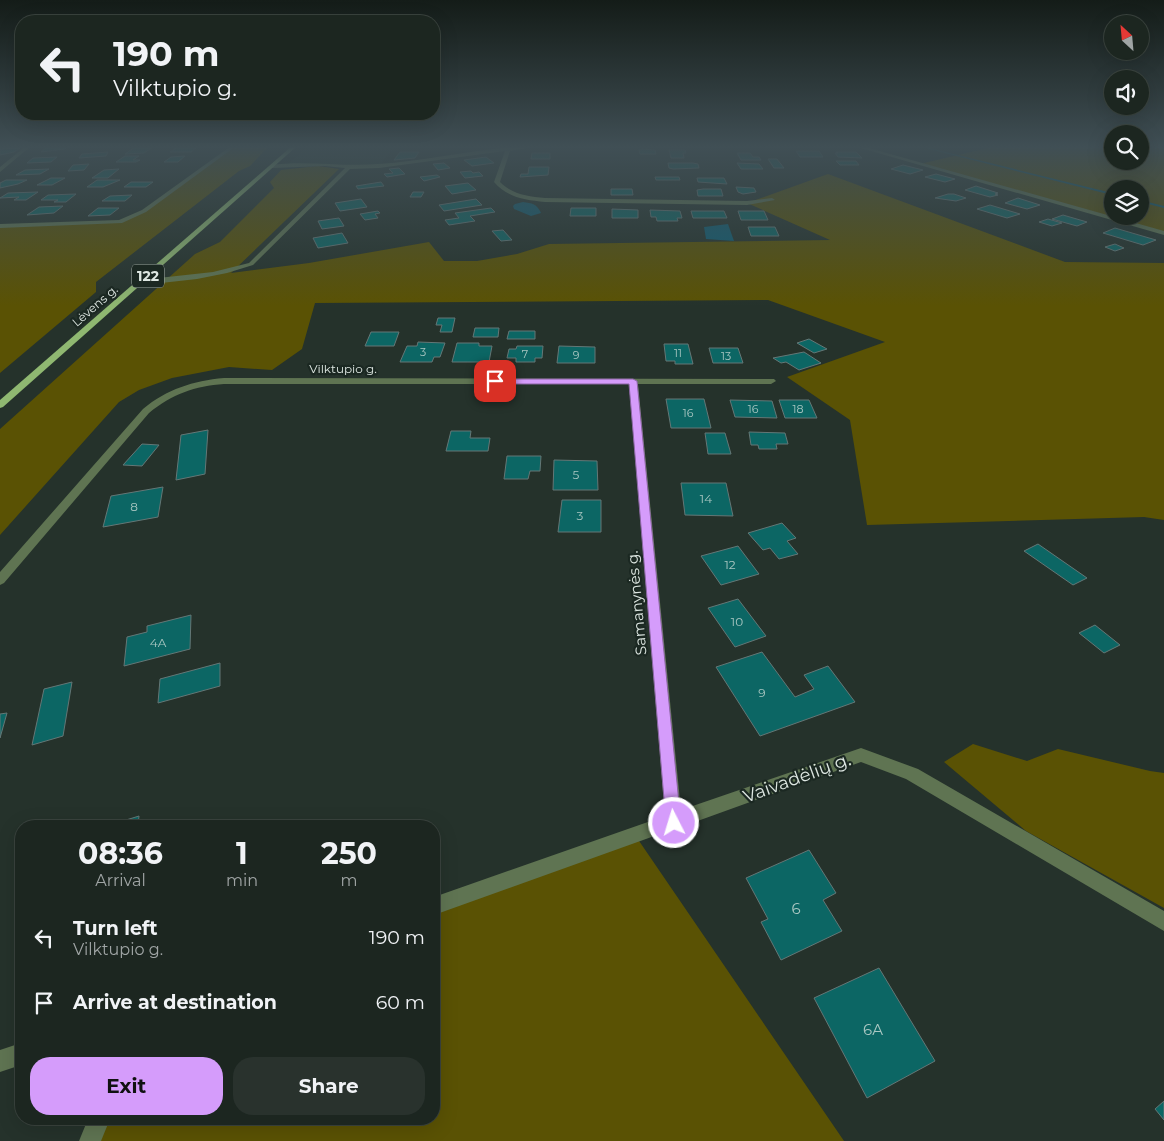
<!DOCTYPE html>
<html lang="en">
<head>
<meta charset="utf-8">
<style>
	:root { --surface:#1c2620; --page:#29322d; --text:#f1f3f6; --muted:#a0a5a5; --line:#3a433e; --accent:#d59cfb }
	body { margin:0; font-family:Montserrat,sans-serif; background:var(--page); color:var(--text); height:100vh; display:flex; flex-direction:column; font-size:19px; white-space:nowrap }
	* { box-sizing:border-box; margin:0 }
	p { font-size:16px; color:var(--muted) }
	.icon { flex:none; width:28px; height:28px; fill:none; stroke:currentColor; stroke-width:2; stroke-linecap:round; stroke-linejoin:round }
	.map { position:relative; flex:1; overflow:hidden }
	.details { position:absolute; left:15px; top:820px; width:425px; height:305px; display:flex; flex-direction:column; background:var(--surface); border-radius:20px; box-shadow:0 5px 20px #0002,0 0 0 1px var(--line) }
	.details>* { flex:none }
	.top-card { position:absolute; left:15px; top:15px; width:425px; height:105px; border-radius:20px; box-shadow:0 5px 20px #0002,0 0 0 1px var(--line); background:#1c2620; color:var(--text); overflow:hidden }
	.needle { width:32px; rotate:334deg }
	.controls { position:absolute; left:1104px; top:15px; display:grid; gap:10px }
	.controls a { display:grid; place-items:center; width:45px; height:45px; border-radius:50%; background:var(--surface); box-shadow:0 5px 20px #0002,0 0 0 1px var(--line); font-size:25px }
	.pin { position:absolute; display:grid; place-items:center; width:42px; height:42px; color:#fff; margin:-21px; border-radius:10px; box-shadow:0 2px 8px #0006 }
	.me { position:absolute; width:55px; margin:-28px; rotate:355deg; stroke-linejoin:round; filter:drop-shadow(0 0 4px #0008) }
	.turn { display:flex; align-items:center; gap:18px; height:105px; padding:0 15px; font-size:22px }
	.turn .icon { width:65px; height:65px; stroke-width:2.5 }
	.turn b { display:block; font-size:35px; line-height:42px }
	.eta { display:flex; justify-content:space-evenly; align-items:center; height:85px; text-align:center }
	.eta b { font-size:30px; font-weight:700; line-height:35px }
	.button { display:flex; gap:10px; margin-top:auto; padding:10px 15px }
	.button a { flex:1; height:58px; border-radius:20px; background:var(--accent); color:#111; font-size:20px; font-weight:700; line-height:58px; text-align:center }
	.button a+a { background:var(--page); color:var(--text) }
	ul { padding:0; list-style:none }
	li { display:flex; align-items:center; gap:15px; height:65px; padding:0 15px }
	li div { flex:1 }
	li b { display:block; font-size:19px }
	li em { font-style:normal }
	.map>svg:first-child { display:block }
	.built { fill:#283c33 }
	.green { fill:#5a5204; fill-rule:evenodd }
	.water { fill:#0f5c71 }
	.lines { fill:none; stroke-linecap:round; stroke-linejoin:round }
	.stream { fill:#0f5c71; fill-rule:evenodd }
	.building { fill:#0c6664; stroke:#647776 }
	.minor { fill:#5f7452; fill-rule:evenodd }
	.major { fill:#8fb871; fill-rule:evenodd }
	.route { fill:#d59cfb; stroke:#8a65a3 }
	.labels { text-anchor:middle; stroke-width:4.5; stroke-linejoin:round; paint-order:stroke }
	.far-number-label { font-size:11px; fill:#aac7c2 }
	.far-street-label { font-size:12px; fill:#dee7e2; stroke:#1b2822 }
	.number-label { font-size:12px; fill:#aac7c2 }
	.shield { fill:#1b2822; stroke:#a4aea8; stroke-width:1 }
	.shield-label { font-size:14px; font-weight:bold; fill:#dee7e2 }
	.street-label { font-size:15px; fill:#dee7e2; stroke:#1b2822 }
	.near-number-label { font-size:15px; fill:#aac7c2 }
	.near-street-label { font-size:18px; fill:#dee7e2; stroke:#1b2822 }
</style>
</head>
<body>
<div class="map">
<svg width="1164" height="1141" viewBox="0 0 1164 1141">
	<rect width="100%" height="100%" fill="#25322b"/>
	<path class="built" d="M308,146H395L379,166L287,165Z"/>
	<g class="green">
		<path d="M235,146H269L250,166L239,171L96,282V292L0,373V226L120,222L144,211Z"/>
		<path d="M996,146H1112V161H1140V146H1164V233L920,164ZM1112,189H1140V216H1112Z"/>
		<path d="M318,166L339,169L231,273L309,263L429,242L444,261H477L517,254L549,244L830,240L747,203L828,174L1065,262L1164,263V520L1144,517L867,525L850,420L787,377L885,342L768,300L315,303L302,349L272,370L229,367L172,378L139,390L119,402L0,535V429L195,254L220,242L274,188L270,182L281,170Z"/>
		<path d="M973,744L1027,761L1058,749L1150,771L1164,773V908L1026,831L944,762Z"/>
		<path d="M635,835L844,1141H90L99,1119H434V906Z"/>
	</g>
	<g class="water">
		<path d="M523,202C532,203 537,204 541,213L531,216L514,209L513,206L515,204Z"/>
		<path d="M728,224L734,241L706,239L704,227Z"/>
	</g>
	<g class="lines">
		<g class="stream">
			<path d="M917,146H921L1112,193V195Z"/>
			<path d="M1140,200L1164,206V208L1140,202Z"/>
		</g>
	</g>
	<g class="building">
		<path d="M68,146L65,149L41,152L47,147Z"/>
		<path d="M198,146L191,152H170L178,147Z"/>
		<path d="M135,147H153L144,153L125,154Z"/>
		<path d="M20,148L14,152L0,155V149Z"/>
		<path d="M643,149L655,150L656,154H640L639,150Z"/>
		<path d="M669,150H685L686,153H683L684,158H671Z"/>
		<path d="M796,151H819L823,157H800Z"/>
		<path d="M108,152L106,156L79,158L82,154Z"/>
		<path d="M400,152H419L415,158L394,160Z"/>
		<path d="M836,152H856L862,158L838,157L835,153H838Z"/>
		<path d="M532,153H550V159H531Z"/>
		<path d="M737,153H750L753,157H759L761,160H741Z"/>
		<path d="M125,156H139L133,160H140L136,162H116Z"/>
		<path d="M185,156L178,162H164L171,157Z"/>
		<path d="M57,157L51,162L27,163L33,158Z"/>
		<path d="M486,157L494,163L472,166L464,160Z"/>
		<path d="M768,159H777L784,168H774Z"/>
		<path d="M836,161H856L859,165H840Z"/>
		<path d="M444,163L450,168L438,170L433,164Z"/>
		<path d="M668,163H693L698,164L699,168L673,169L669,168Z"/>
		<path d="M737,163L759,164L763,169H741Z"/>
		<path d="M89,164L84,170L68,171L73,165Z"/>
		<path d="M903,165L923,170L910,174L891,169Z"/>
		<path d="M529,167H549L548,175L520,177L521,174H528Z"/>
		<path d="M399,168L405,174L387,177L384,174L393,173L389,169Z"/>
		<path d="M49,169L40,174L16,175L25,170Z"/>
		<path d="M119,169L108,178H92L104,170Z"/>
		<path d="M471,171L473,173L479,172L483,176L465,178L460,172Z"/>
		<path d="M936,174L955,179L945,182L925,177Z"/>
		<path d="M437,175L440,177L424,181L420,177Z"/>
		<path d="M655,177H679L680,180H656Z"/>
		<path d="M51,178H65L52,185H37Z"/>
		<path d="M697,178H724L727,184L698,182Z"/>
		<path d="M6,180H27L18,184L0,188V183Z"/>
		<path d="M97,180H120L103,187H87Z"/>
		<path d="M131,182H153L146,187H124Z"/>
		<path d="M381,182L384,186L358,189L356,186Z"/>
		<path d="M468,183L476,190L452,194L445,186Z"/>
		<path d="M976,186L998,193L995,194L998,195L990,197L965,190Z"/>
		<path d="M736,187L754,188L756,192L743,194L738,192Z"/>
		<path d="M611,189H632L633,195H611Z"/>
		<path d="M703,189H721L723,196H698L697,190Z"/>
		<path d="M38,192L26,200H14L19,197L0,198L8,193Z"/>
		<path d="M413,192H424L421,197H410Z"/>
		<path d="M76,194L66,202H54L58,200H41L48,195Z"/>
		<path d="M948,194H954L966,198L956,201L935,198Z"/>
		<path d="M132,195L125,201H102L110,196Z"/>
		<path d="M1018,198L1040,205L1027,209L1005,203Z"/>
		<path d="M361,199L367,207L340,211L335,203Z"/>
		<path d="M476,199L482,205L444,211L439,205Z"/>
		<path d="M990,205L1020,214L1007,218L977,209Z"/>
		<path d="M63,206L54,213L27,215L39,207Z"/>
		<path d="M98,208H119L110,215L88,216Z"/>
		<path d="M491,208L495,212L470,216L475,221L449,225L445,220L459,218L455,213Z"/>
		<path d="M571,208H596V216H570Z"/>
		<path d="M612,209L638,210V218H612Z"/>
		<path d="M650,210L680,211L682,218H677L678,221H657L656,217H651Z"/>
		<path d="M378,211L380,213L375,214L378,218L365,220L360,214Z"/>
		<path d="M691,211H724L727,218H693Z"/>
		<path d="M738,211H764L768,220H741Z"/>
		<path d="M1063,215L1087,222L1077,226L1052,219Z"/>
		<path d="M339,218L344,226L322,229L318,221Z"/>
		<path d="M1048,219L1062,223L1052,226L1039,222Z"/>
		<path d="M748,227H775L779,236H751Z"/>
		<path d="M1115,228L1156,240L1143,245L1103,233Z"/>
		<path d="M503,230L512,240L501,241L492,231Z"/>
		<path d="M342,233L348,243L318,248L313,238Z"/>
		<path d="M1115,244L1124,248L1115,251L1105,247Z"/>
		<path d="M438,318H455L452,332H440L442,325H436Z"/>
		<path d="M475,328H499L498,337H473Z"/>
		<path d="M509,331H535V339H507Z"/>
		<path d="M371,332H399L394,346H365Z"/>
		<path d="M809,339L827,349L814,353L797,343Z"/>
		<path d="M418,342L445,343L440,357H434L432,362H400L407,346H417Z"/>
		<path d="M457,343H479V346H492L489,362H452Z"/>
		<path d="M664,344H688L693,364H675V361H666Z"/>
		<path d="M517,346H543L542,358H535V362H516V358H507L509,349H516Z"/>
		<path d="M559,346L595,347V363H557Z"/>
		<path d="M709,348H738L743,363H713Z"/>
		<path d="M804,352L821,363L799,370L786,362L781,363L773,358Z"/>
		<path d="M666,399H704L711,428H671Z"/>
		<path d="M730,400L772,401L777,418L735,417Z"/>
		<path d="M779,400H809L817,418H785Z"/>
		<path d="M208,430L205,474L176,480L181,435Z"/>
		<path d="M451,431H471L470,438H490L488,451H446Z"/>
		<path d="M749,432L785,433L788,444H776L777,449H759L758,445H751Z"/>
		<path d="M705,433H725L731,454H708Z"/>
		<path d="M142,444L159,445L142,466L123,465Z"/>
		<path d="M507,456H541L540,471H530L528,479H504Z"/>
		<path d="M554,460L597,461L598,490H553Z"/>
		<path d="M681,483H726L733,516L685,515Z"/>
		<path d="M163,487L158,517L103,527L111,496Z"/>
		<path d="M562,500H601V532H558Z"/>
		<path d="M782,523L796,538L787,541L798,554L779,559L770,548L763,550L748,533Z"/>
		<path d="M1038,544L1087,578L1073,585L1024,551Z"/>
		<path d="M738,546L759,574L721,585L701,556Z"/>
		<path d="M738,599L766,636L735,647L708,608Z"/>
		<path d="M191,615L190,649L124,666L127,637L147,632V626Z"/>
		<path d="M1095,625L1120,645L1104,653L1079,633Z"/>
		<path d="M762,652L795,697L814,689L804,675L828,666L855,702L760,736L716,667Z"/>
		<path d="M220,663V686L158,703L160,679Z"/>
		<path d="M72,682L63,736L32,745L44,689Z"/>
		<path d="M7,713L0,738V714Z"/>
		<path d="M139,816L138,826H110V825Z"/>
		<path d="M809,850L836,893L823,900L842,931L781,960L761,922L768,919L746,878Z"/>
		<path d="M879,968L935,1061L867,1098L814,998Z"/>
		<path d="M1164,1101V1120L1155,1109Z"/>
	</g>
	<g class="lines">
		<g class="minor">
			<path d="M26,146H31L0,172V167Z"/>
			<path d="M231,146H236L146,212L122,223L0,228V224L119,220L142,210Z"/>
			<path d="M538,146L510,151L500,182C513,195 528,196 545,198L747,201L772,198L775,200L747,205L545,202C525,200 508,198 494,182L505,151L379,168L350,169L253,265L227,273L197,279L152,284H140L136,282L140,280L213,272L249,263L345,168L325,166L272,168L270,165C306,160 342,167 378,164C431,161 485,146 538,146Z"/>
			<path d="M797,146H862L1164,231V235L857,147Z"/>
			<path d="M224,378L774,379L776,381L771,384H638L681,810L861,748L918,769L1164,911V931L906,779L861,762L681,827L674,831L671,830L434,915V897L665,816L629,384H224C195,386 172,394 149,413L4,583L0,585V572L143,409C167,389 193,381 224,378Z"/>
			<path d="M21,1043V1065L0,1072V1050Z"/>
			<path d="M88,1119H110L101,1141H79Z"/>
		</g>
		<path class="major" d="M292,146H297L3,407L0,408V400Z"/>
	</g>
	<linearGradient id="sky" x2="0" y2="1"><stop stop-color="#141c18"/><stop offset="0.48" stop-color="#404f55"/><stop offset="1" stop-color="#404f55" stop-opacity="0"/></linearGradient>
	<rect width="1164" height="306" fill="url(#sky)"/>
	<path class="route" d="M492,379H633L637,381L681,823L679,828L674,830L668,828L666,823L629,384H495L491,381Z"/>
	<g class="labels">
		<g class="far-number-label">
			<text x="423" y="356">3</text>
			<text x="678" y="357">11</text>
			<text x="525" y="358">7</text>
			<text x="576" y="359">9</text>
			<text x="726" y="360">13</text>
			<text x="753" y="413">16</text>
			<text x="798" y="413">18</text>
			<text x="688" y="417">16</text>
		</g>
		<g class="far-street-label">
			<text transform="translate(95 306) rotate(-41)" y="4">Lėvens g.</text>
			<text x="343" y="373">Vilktupio g.</text>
		</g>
		<g class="number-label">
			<text x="576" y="479">5</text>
			<text x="706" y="503">14</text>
			<text x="134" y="511">8</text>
			<text x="580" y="520">3</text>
			<text x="730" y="569">12</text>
			<text x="737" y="626">10</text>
			<text x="158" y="647">4A</text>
			<text x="762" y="697">9</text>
		</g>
		<rect class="shield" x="132" y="264.5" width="32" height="23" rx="4"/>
		<g class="shield-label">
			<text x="148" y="281">122</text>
		</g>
		<g class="street-label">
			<text transform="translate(637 603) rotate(-95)" y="5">Samanynės g.</text>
		</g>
		<g class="near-number-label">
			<text x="796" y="914">6</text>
			<text x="873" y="1035">6A</text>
		</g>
		<g class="near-street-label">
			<text transform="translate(797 778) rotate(-20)" y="6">Vaivadėlių g.</text>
		</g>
	</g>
</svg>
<div class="controls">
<a><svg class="needle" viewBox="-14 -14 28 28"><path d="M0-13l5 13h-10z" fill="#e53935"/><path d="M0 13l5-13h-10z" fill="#a0a5a5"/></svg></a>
<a><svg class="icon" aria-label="sound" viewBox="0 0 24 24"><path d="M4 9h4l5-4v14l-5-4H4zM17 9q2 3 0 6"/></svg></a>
<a><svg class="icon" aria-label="search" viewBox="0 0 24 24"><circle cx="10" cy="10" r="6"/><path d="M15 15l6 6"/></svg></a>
<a><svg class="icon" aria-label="layers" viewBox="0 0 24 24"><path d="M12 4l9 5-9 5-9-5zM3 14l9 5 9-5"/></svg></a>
</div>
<div class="pin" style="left:495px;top:381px;background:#d93025"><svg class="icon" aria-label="arrive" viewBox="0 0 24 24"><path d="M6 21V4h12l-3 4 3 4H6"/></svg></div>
<svg class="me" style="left:674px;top:823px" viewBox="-20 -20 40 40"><circle r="17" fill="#d59cfb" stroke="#fff" stroke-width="3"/><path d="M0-11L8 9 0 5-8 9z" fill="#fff"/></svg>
<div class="top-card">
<div class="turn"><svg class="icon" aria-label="left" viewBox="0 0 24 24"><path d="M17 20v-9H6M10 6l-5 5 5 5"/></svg><div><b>190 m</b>Vilktupio g.</div></div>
</div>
<section class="details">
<div class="eta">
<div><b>08:36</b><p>Arrival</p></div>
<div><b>1</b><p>min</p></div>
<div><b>250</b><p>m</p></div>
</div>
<ul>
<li><svg class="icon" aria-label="left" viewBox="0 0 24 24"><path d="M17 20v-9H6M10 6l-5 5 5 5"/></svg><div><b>Turn left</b><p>Vilktupio g.</p></div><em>190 m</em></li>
<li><svg class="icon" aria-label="arrive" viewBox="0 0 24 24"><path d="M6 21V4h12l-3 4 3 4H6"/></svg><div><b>Arrive at destination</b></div><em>60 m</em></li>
</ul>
<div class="button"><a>Exit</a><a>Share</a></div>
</section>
</div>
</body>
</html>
